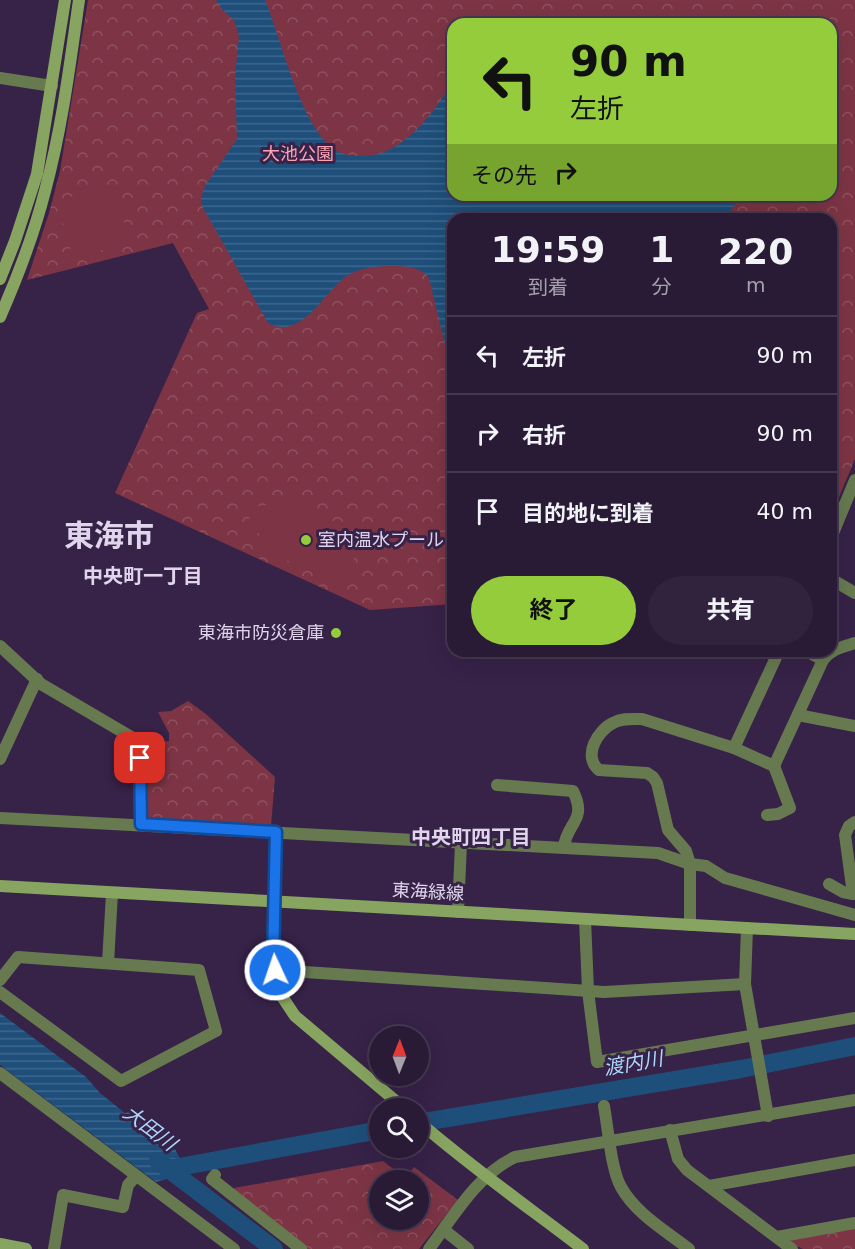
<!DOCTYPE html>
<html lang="ja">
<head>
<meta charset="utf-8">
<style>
	:root { --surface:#291a36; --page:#31233e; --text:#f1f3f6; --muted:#a5a1ad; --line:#453851; --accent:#95cc3b }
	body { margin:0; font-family:"DejaVu Sans","Noto Sans JP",sans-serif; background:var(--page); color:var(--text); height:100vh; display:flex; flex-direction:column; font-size:22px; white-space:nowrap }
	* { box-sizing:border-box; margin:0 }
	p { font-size:20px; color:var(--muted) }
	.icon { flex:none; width:33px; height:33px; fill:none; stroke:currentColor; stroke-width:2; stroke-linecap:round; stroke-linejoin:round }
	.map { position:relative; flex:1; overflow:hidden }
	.details { position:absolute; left:447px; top:213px; width:390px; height:444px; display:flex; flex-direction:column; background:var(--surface); border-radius:18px; box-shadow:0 6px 24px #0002,0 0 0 2px var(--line) }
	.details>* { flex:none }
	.top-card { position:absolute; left:447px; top:18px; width:390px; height:183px; border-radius:18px; box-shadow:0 6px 24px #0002,0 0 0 2px var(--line); background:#95cc3b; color:#111; overflow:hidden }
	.needle { width:39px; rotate:1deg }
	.controls { position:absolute; left:369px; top:1026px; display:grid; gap:12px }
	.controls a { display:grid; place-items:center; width:60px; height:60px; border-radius:50%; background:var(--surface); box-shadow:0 6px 24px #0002,0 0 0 2px var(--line); font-size:30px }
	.pin { position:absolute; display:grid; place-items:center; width:51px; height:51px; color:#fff; margin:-26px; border-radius:12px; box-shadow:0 3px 9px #0006 }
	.me { position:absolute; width:66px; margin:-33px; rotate:357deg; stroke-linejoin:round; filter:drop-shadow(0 0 4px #0008) }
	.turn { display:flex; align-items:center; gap:21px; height:126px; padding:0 24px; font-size:27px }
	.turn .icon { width:78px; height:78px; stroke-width:2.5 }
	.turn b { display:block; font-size:42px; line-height:51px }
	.then { display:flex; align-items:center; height:57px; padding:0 24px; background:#0003; gap:12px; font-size:22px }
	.eta { display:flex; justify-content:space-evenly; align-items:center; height:102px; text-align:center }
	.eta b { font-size:36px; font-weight:700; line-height:42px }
	.button { display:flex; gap:12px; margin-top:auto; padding:12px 24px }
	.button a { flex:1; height:69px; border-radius:36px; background:var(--accent); color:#111; font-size:24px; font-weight:700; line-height:69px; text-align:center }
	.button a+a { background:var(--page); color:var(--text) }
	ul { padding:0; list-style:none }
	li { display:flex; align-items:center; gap:18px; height:78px; padding:0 24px; border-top:2px solid var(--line) }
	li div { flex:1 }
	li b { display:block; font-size:22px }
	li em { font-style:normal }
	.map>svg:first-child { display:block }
	.park { fill:url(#park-crowns); fill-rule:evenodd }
	.garden { fill:#7d3545 }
	.water { fill:url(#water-rules) }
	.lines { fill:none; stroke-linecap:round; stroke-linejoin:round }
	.river { stroke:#1e4f7a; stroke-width:18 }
	.street { stroke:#677a4f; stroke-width:12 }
	.secondary { stroke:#87a560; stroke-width:12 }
	.route-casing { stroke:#114b97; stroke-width:15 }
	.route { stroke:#1a73e8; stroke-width:10 }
	.poi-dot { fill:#95cc3b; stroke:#372248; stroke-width:2 }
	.labels { text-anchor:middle; stroke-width:6; stroke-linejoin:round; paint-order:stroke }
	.park-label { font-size:18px; fill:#fca2b2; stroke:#372248 }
	.poi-label { font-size:18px; fill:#e1d5ed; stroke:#372248; text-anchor:start }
	.street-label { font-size:18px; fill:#e1d5ed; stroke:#372248 }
	.neighbourhood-label { font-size:20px; font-weight:bold; fill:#e1d5ed; stroke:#372248 }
	.water-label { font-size:20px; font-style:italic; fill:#add6ff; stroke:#372248 }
	.town-label { font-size:30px; font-weight:bold; fill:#e1d5ed; stroke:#372248 }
</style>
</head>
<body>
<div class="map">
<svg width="855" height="1249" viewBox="0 0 855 1249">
	<defs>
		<pattern id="park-crowns" width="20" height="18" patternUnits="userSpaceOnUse" patternTransform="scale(1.5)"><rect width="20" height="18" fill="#7d3545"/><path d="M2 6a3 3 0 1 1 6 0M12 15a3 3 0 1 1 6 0" fill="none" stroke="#8f5160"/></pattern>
		<pattern id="water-rules" width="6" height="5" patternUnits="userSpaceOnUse" patternTransform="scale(1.5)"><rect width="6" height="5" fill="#1e4f7a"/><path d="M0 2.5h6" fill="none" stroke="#3e678d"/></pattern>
	</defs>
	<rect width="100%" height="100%" fill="#372248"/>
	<g class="park">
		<path d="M88,0H855V459L831,516V219H453V604L370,610L115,493L197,313L209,309L173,243L27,280L49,213L60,171ZM453,24H831V195H453Z"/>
		<path d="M188,701L206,714L275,777L271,826L147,820L146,743L169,741V733L158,712L171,711Z"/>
		<path d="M383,1161L405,1178L414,1167L458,1200L419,1249H306L233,1194L234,1188ZM380,1180H418V1220H380Z"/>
		<path d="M855,1227V1249H803L791,1243L792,1238Z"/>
	</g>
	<g class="garden">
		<path d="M111,186L131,241L73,259L57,201Z"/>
		<path d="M287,496L325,514L324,517L349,528L358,549L341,585L256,546L261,535L253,528L251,533L244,530L256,505L261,507Z"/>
	</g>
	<g class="water">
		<path d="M216,0H265C281,37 301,131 337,151C347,157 362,156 373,155C402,151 433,115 447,90C450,85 450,79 453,73V195H741L730,212L721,219H453V347L445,344L429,278C418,260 367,265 350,274C325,287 304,342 268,323L201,204V198L205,186L237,139L235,77L239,36L234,20L222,9Z"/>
		<path d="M0,1013L86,1077L100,1093L125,1113L128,1112L132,1106L136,1120L171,1142L188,1173L156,1182L0,1065Z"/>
	</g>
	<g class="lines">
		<g class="river">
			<path d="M418,1123L741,1069L855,1046"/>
			<path d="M158,1161L274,1249"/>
			<path d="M168,1169L380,1130"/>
		</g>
		<g class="street">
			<path d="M0,78L52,86"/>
			<path d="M831,538L855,480"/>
			<path d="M831,579L855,593"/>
			<path d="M0,646L41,684L138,741L141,824"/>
			<path d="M823,660C831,649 842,647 855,643"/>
			<path d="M798,715L855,726"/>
			<path d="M734,748L779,651"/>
			<path d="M0,759L37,679"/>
			<path d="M774,766L823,660L806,651"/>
			<path d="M497,785L573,791C588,821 566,823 564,847"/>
			<path d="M767,815L778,814L790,808L774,766L734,748L642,719C632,719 622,718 613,723C598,730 582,756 599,770L647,773L653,777L657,783L668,830L686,851L690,864L706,866L725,878L855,915"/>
			<path d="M0,818L658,853L690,864V925"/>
			<path d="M829,884L843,892L853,894L845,835L849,826L855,822"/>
			<path d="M458,912L461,843"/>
			<path d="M585,919L588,991L597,1062L855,1018"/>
			<path d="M747,928L745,984L768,1116"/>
			<path d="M108,963L112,893"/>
			<path d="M275,970L604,992L745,984"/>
			<path d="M0,980L18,957L199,970L216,1031L121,1081L0,992"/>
			<path d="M0,1073L234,1249"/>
			<path d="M604,1106C608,1128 611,1169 621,1187C636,1214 666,1231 689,1249"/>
			<path d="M670,1130L678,1159L687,1170L792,1249"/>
			<path d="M215,1175L212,1179L301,1249"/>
			<path d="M709,1186L855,1160"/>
			<path d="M444,1230L468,1249"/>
			<path d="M777,1237L855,1223"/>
			<path d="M54,1249L63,1195L123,1207L128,1185L136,1176"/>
			<path d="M429,1249C454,1216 477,1175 515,1157L855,1100"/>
		</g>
		<g class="secondary">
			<path d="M0,279L15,241L37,174L65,0"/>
			<path d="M0,317C18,276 34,234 45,191C62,128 70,64 79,0"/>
			<path d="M276,832L273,960L279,992L295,1016L404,1108"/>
			<path d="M0,886L855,934"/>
			<path d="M418,1121C471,1167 528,1207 583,1249"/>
			<path d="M0,1244L26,1249"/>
		</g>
	</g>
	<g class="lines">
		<defs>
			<path id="route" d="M140,758L141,824L276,832L273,960L275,970"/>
		</defs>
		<use href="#route" class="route-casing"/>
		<use href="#route" class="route"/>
	</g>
	<g class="poi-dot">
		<circle cx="306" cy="540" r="6"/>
		<circle cx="336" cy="633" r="6"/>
	</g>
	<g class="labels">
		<g class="park-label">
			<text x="298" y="160">大池公園</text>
		</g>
		<g class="poi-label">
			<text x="318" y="546">室内温水プール</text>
			<text x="324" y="639" text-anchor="end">東海市防災倉庫</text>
		</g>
		<g class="street-label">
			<text transform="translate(428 892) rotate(3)" y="6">東海緑線</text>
		</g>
		<g class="neighbourhood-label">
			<text x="143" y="583">中央町一丁目</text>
			<text x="471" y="844">中央町四丁目</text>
		</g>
		<g class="water-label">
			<text transform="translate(633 1063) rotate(-10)" y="7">渡内川</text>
			<text transform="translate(150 1128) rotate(37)" y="7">大田川</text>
		</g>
		<g class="town-label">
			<text x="109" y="546">東海市</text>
		</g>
	</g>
</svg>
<div class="controls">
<a><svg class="needle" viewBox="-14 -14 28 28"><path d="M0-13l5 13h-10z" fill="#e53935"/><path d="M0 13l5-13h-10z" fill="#a5a1ad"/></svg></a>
<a><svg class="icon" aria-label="search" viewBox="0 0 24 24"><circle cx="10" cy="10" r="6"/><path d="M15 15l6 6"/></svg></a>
<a><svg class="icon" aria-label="layers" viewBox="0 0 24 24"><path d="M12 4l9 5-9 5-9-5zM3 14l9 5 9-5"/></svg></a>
</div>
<div class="pin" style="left:140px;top:758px;background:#d93025"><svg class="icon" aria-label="arrive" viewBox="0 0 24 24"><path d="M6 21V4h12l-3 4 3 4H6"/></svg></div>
<svg class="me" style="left:275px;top:970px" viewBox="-20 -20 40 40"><circle r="17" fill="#1a73e8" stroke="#fff" stroke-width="3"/><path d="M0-11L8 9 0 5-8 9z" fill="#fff"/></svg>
<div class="top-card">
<div class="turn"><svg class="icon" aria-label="left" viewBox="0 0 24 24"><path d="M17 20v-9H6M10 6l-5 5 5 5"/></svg><div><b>90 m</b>左折</div></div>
<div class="then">その先<svg class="icon" aria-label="right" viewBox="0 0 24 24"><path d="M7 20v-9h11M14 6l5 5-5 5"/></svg></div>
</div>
<section class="details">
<div class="eta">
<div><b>19:59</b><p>到着</p></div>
<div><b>1</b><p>分</p></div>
<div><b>220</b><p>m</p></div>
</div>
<ul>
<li><svg class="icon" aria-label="left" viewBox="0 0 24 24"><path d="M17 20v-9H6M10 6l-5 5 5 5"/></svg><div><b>左折</b></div><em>90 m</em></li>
<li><svg class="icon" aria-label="right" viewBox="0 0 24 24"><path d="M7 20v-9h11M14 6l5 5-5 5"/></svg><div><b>右折</b></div><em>90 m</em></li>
<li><svg class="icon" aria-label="arrive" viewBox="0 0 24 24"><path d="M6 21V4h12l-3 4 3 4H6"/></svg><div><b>目的地に到着</b></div><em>40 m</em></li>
</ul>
<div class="button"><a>終了</a><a>共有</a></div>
</section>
</div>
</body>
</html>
